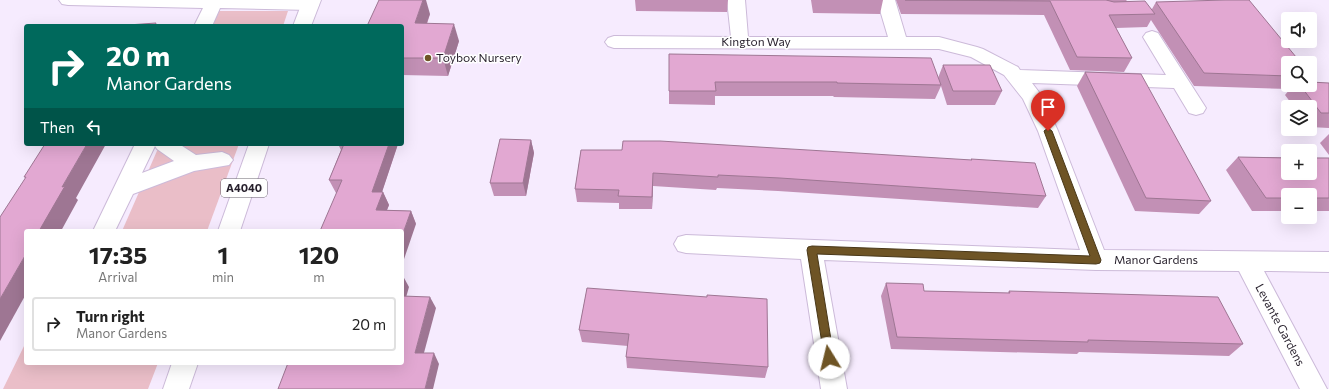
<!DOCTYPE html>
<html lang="en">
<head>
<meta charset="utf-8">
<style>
	:root { --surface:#fff; --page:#f6f6f6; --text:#222; --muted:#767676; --line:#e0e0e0 }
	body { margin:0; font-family:Commissioner,sans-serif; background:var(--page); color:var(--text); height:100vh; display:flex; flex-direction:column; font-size:15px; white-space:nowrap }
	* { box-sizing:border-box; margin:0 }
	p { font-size:13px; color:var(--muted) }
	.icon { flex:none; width:22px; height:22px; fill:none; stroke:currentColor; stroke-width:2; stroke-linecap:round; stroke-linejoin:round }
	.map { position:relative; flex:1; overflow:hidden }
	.drawer { position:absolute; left:24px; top:229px; width:380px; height:136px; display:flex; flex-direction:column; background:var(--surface); border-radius:4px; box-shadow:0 4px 16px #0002 }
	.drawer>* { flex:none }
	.banner { position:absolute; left:24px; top:24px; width:380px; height:122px; border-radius:4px; box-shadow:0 4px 16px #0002; background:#00695c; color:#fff; overflow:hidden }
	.fabs { position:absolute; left:1281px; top:12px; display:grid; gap:8px }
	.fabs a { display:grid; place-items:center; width:36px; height:36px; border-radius:4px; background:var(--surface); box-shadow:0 4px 16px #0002; font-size:20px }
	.pin { position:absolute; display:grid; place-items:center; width:34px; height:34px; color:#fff; margin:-41px -17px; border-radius:50% 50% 50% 0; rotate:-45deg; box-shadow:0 0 4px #0007 }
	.pin .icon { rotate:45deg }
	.me { position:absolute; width:44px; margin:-22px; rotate:351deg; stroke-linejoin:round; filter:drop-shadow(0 0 3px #0008) }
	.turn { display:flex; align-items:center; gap:14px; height:84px; padding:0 16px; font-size:18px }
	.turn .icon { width:52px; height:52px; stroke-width:2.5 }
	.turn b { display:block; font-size:28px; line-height:34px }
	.then { display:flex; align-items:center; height:38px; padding:0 16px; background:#0003; gap:8px; font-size:15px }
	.eta { display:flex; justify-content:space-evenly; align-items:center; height:68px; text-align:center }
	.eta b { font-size:24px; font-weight:700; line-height:28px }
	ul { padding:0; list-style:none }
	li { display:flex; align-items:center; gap:12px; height:54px; margin:0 8px 6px; padding:0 8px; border:2px solid var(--line); border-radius:4px }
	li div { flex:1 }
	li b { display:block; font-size:15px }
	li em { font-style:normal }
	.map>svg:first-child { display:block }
	.green { fill:#eabec8 }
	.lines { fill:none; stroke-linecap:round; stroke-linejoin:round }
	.minor-casing { stroke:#ccbad9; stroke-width:2 }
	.major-casing { stroke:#ccbad9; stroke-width:2 }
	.minor { fill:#fff; fill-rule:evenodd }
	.major { fill:#fff; fill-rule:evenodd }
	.wall { fill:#c290b5 }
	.shaded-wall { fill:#9e7693 }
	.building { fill:#e2a8d2; stroke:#9e7693 }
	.route { fill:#6e5425; stroke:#483718 }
	.poi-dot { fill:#6e5425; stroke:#fff; stroke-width:1.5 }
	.labels { text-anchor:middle; stroke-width:3; stroke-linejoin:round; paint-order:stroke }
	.shield { fill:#fff; stroke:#67626b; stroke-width:1 }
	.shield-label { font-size:11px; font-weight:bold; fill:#261f2b }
	.street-label { font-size:12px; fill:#261f2b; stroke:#fff }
	.poi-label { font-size:12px; fill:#261f2b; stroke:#fff; text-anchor:start }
</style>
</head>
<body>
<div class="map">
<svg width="1329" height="389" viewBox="0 0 1329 389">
	<rect width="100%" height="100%" fill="#f6ebfe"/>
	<g class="green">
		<path d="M219,11H288L283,26H212Z"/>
		<path d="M160,144H239L207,231H122Z"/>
		<path d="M25,344L26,363H158L148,389H3Z"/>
	</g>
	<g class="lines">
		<defs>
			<g id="minor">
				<path d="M59,0H311L316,1L319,5L316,9L310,10L220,8L212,26H194L203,8L68,5L62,4Z"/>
				<path d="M727,0H745L748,37H888L877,0H895L906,37H939L977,47L983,49L1018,67L1020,70L1166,75L1143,37L1146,33L1152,31L1158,33L1206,108L1203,113L1196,115L1189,113L1174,88L1032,83L1042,96L1058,131L1104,250L1329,252V272L1264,271L1327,389H1300L1239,271L1096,270L824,260L847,389H821L801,259L686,253L678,251L674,244L678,237L686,235L1080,250L1038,131L1023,99L1004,75L971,57L939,49L614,48L608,46L605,42L608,38L614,36L731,37Z"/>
				<path d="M135,144H179L196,155L222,152L229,155L233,160L229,165L194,171L133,194L115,231H93ZM155,146L157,149L174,161L142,173Z"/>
			</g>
			<g id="major">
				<path d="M303,0H321L311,26H293Z"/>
				<path d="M249,144H269L240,231H218Z"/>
				<path d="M172,363H198L189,389H163Z"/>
			</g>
		</defs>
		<use href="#minor" class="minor-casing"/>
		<use href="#major" class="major-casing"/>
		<use href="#minor" class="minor"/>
		<use href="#major" class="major"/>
	</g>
	<g class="wall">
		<path d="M635,0H728L727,12L636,11Z"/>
		<path d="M811,0H883L880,14L813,13Z"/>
		<path d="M896,0H1127L1126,1L1152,9L1156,2L1288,63V85H1310L1329,83V128L1310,127V107H1294L1285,95L1290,89L1194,86L1151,20L1147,27L1116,28L1132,58L1124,72L1070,70L1044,15L901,14Z"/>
		<path d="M430,14L427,24L459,41L448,76L402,75V26Z"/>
		<path d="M669,54L938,78L943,65L1002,91L995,105H947L941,86L935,99L834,97L833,96H715V105L669,104Z"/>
		<path d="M1085,72L1211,201L1199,214L1135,211L1077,86Z"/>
		<path d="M1329,134V155L1320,143Z"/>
		<path d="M531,140L534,153L526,196H494L490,183Z"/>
		<path d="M338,144H398L382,192H383L389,205L387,210L411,211L416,224L336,193L329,180L341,150Z"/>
		<path d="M581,150L971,160V159L1046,196L1038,208L778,191L717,188L716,190L653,186L652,209H619V203L577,202L575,189Z"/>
		<path d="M1238,157L1329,158V211H1310V195H1288V211H1252L1226,170Z"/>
		<path d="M886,283L924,291L1008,293L1009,291L1243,344L1229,356L1079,352L1077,354L891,349L881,296Z"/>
		<path d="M587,288L768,367L765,378L627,368L626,357L628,346L582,342L579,330Z"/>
	</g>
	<g class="shaded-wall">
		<path d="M423,0H426L430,14L420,41L415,23Z"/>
		<path d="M454,24L459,41L448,76L443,58Z"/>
		<path d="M531,140L534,153L526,196L523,183Z"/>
		<path d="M87,144H106L76,198L78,200L61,231H39L62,187Z"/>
		<path d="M389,144H398L378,204L372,192Z"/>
		<path d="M653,173V186L652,209V197Z"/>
		<path d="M383,192L389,205L382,222L376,210Z"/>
		<path d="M411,211L416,224L402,265V236Z"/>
		<path d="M26,254V294L0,341V299Z"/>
		<path d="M403,276L409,287L403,308L402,305V280Z"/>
		<path d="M430,297L436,308L421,364L415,353Z"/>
		<path d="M434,353L439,364L433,389H425Z"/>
	</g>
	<g class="building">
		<path d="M379,0H423L415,23L454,24L443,58H402V26H367Z"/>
		<path d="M905,0H1106L1114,2L1145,1L1155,14L1109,15L1132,58L1077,57L1050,1Z"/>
		<path d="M1225,0H1249L1301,63H1288V76L1204,73L1156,2Z"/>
		<path d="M156,23L155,26H114Z"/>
		<path d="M669,54L931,58L941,85L837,83V82H715L716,91H669Z"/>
		<path d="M943,65H990L1002,91H953Z"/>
		<path d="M1085,72L1141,74L1211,201L1146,198Z"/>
		<path d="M1310,82L1329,83V113H1321L1300,85H1310Z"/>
		<path d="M500,139L531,140L523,183H490Z"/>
		<path d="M623,141H660L972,160L971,159L1035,163L1046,196L780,178L718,175V177L653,173L652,197L618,196L619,190L575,189L581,150H622Z"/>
		<path d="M45,144H87L62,187L65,186L39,231H26V254L0,299V217L26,177H24Z"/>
		<path d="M344,144H389L372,192H383L376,210L411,211L402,236V231H320L342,180H329Z"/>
		<path d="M1238,157L1288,158V173H1310V158H1329V198H1310V195H1288V198H1266Z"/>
		<path d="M886,283L923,284L924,291L1010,293L1009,291L1218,297L1243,344L1088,340V342L897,337Z"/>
		<path d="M587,288L707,297V295L767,299L768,367L626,357L629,334L579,330Z"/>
		<path d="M402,296L430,297L415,353H434L425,389H278L288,363H402Z"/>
	</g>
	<path class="route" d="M1048,128L1052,131L1101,260L1100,263L1096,264L817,254L834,358L833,362L829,363L825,362L807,250L808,247L812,246L1090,256L1044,131Z"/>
	<circle class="poi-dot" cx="428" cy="58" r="4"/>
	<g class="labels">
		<rect class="shield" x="221" y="179" width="46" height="18" rx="3"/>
		<g class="shield-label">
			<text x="244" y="192">A4040</text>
		</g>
		<g class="street-label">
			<text x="756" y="46">Kington Way</text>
			<text x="1156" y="264">Manor Gardens</text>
			<text transform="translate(1280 325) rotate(62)" y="4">Levante Gardens</text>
		</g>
		<g class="poi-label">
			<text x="436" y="62">Toybox Nursery</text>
		</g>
	</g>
</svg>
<div class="fabs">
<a><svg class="icon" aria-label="sound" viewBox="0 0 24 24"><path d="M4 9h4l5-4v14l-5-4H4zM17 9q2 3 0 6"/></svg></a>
<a><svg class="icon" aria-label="search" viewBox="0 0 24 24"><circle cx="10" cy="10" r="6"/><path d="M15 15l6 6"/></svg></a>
<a><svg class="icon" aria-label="layers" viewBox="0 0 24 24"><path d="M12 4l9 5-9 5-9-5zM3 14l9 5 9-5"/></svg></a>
<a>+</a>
<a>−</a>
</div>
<div class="pin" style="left:1048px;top:131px;background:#d93025"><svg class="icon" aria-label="arrive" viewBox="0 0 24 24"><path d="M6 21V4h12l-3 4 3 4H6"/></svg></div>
<svg class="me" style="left:829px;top:358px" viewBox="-20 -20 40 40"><circle r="19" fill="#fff"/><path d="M0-13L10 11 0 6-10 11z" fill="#6e5425"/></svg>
<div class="banner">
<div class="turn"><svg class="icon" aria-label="right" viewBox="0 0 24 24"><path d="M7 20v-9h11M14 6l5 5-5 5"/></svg><div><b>20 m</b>Manor Gardens</div></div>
<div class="then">Then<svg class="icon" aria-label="left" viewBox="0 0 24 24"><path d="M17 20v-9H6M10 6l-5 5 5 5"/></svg></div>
</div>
<section class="drawer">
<div class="eta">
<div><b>17:35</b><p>Arrival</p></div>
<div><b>1</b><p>min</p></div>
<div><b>120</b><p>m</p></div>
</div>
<ul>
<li><svg class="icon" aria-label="right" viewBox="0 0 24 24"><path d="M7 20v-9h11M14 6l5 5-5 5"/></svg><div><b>Turn right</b><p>Manor Gardens</p></div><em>20 m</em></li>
</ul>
</section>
</div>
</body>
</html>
